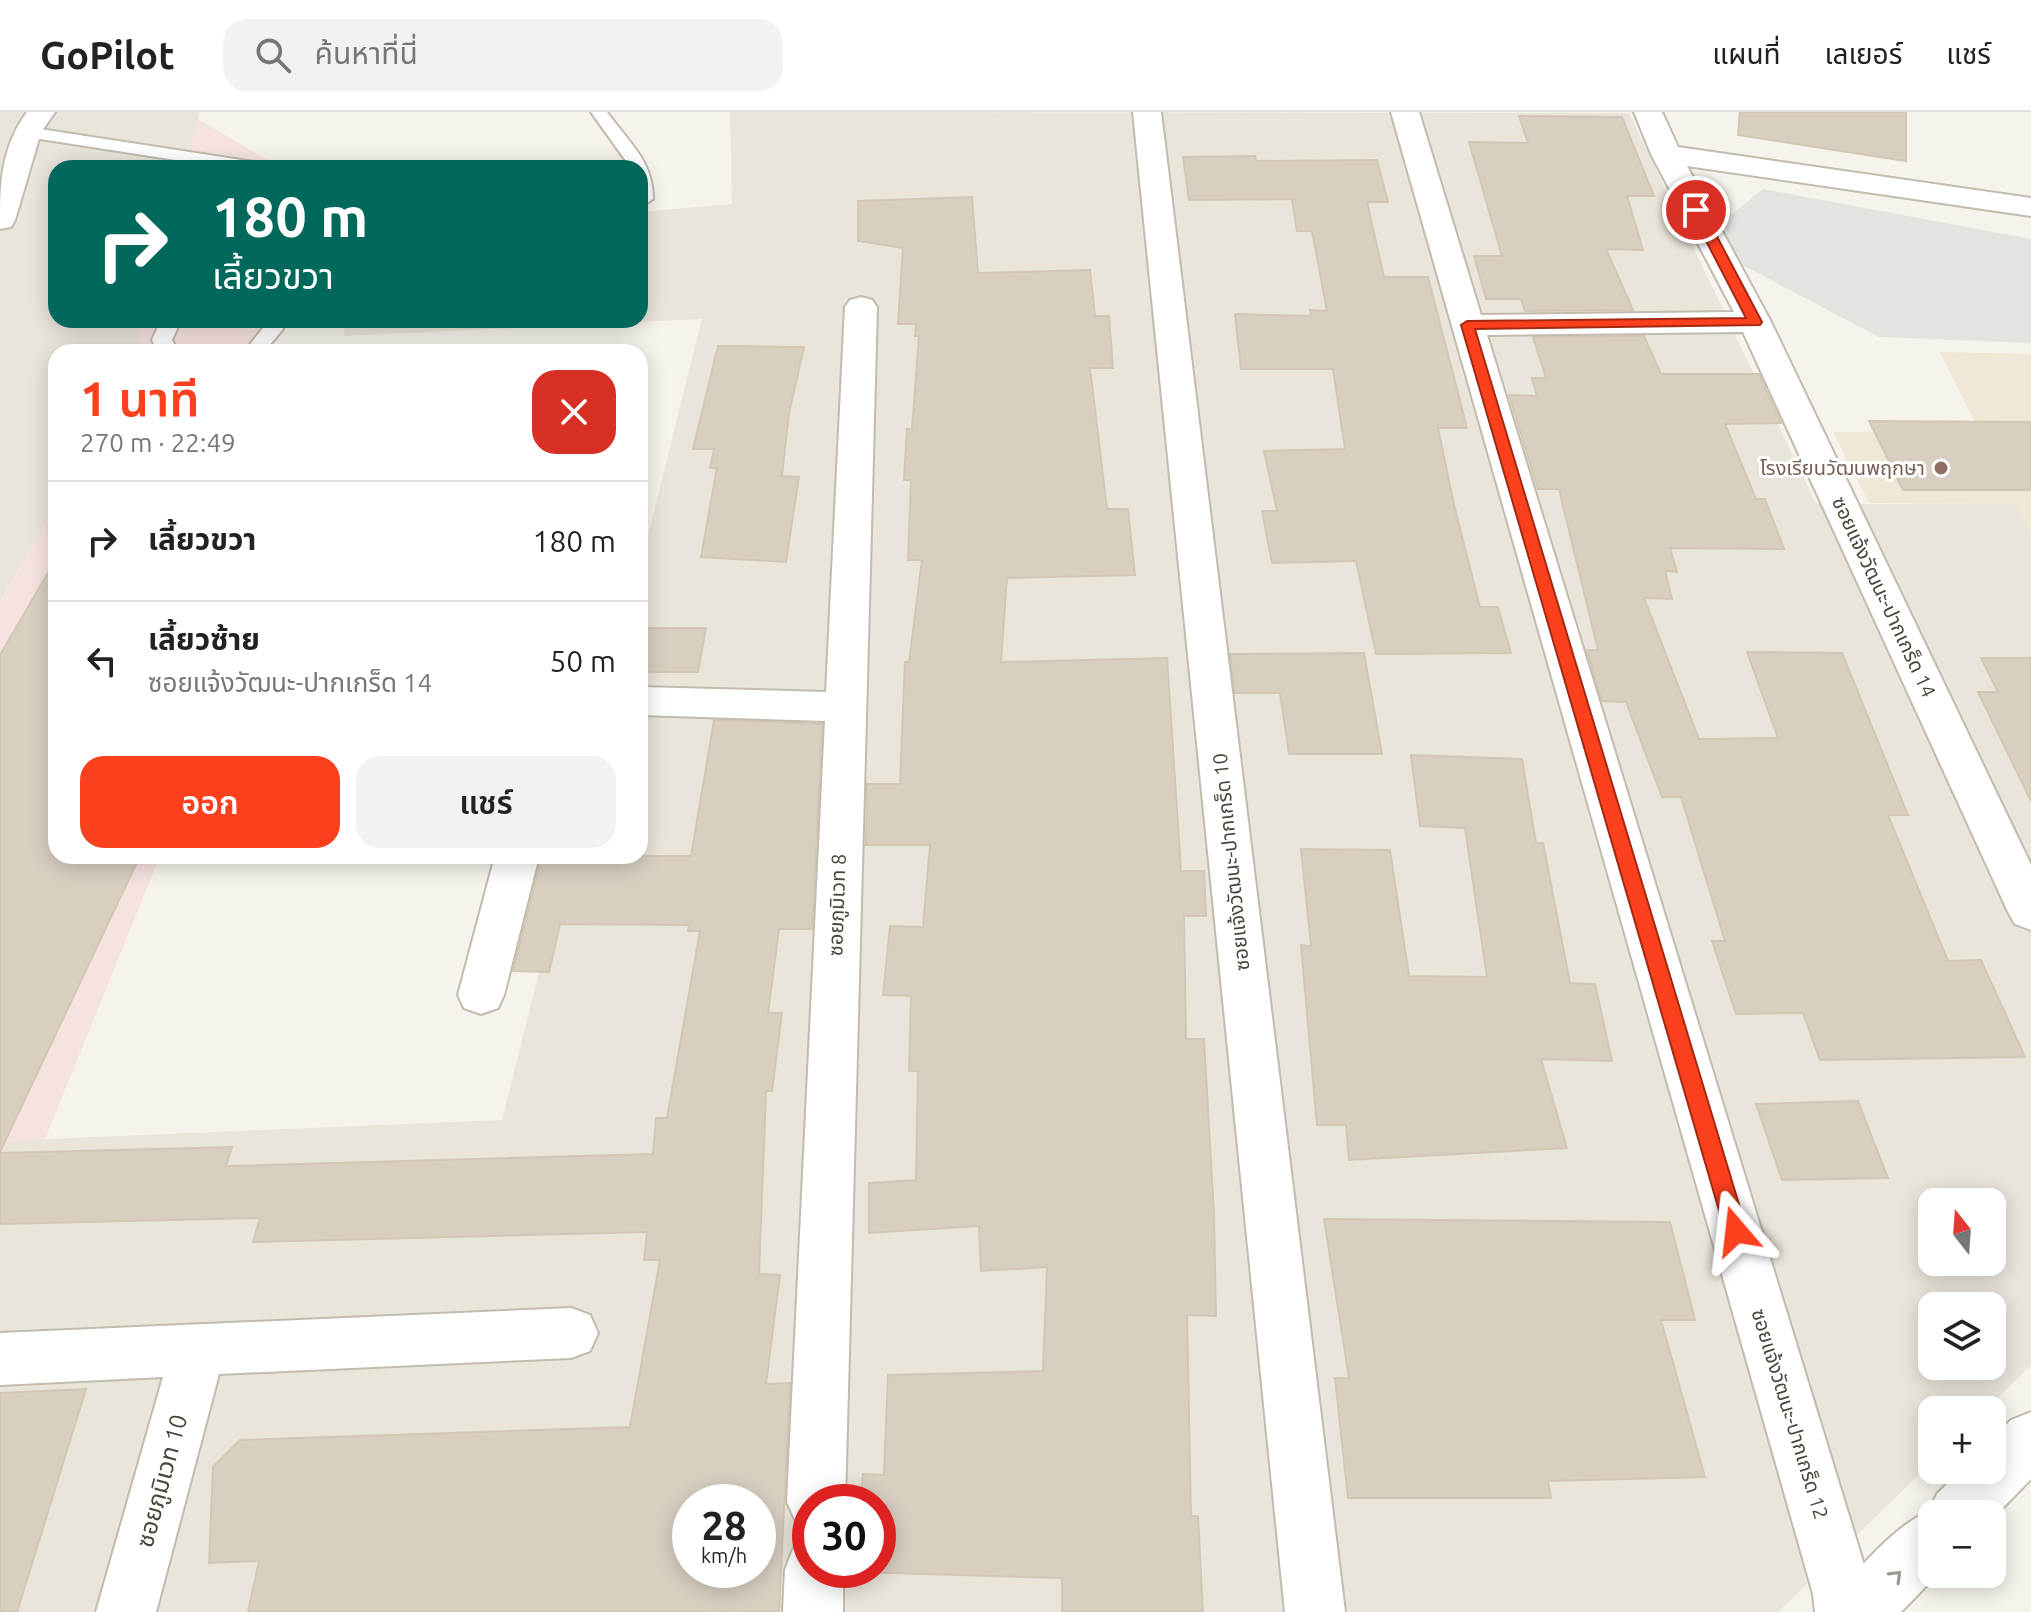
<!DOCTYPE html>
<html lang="th">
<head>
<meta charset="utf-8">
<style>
	:root { --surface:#fff; --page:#f2f2f2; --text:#222; --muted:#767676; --line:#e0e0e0; --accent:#fc3f1d }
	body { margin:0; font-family:Ubuntu,"Noto Sans Thai",sans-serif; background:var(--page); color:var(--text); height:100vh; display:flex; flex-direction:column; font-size:30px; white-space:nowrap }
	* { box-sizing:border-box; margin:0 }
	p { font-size:26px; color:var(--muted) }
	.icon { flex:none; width:44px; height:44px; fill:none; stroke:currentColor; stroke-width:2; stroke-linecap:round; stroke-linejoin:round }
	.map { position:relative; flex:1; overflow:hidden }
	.panel { position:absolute; left:48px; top:232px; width:600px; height:520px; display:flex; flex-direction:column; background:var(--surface); border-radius:24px; box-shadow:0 4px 20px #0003 }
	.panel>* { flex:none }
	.hud { position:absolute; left:48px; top:48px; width:600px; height:168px; border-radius:24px; box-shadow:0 4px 20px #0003; background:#00695c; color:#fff; overflow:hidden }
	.needle { width:52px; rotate:343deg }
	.buttons { position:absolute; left:1918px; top:1076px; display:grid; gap:16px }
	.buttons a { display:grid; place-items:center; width:88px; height:88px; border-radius:16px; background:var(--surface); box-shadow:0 4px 20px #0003; font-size:40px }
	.speed { position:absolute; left:672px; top:1372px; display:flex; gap:16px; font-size:40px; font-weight:700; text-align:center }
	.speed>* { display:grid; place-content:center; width:104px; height:104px; border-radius:50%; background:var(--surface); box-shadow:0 4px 20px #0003; line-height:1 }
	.speed small { font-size:20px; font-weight:400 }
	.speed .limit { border:12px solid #d22; background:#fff; color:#111 }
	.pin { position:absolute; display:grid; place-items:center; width:68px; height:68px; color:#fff; margin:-34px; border:4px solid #fff; border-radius:50%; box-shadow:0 2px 8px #0007 }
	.me { position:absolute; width:88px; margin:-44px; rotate:343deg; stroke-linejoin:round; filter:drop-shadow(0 0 6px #0008) }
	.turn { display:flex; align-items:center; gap:28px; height:168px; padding:0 32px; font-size:36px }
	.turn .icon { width:104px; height:104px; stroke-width:2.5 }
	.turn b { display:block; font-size:56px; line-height:68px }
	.round { display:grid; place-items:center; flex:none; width:84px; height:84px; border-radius:24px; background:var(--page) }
	.head { display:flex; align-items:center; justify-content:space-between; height:136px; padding:0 32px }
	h1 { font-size:48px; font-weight:600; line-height:60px; color:var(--accent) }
	.button { display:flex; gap:16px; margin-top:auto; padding:16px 32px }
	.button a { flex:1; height:92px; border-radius:24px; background:var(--accent); color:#fff; font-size:32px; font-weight:600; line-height:92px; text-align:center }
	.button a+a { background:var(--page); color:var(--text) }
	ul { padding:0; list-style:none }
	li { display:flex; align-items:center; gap:24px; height:120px; padding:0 32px; border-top:2px solid var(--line) }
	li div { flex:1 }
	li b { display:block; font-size:30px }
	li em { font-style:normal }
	header { display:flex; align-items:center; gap:48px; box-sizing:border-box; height:112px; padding:0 40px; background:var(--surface); border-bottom:2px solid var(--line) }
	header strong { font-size:38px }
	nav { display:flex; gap:44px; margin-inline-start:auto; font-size:28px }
	.search { width:560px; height:72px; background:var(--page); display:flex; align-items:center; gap:20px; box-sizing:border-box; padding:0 28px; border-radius:24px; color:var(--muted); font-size:30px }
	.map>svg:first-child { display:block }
	.residential { fill:#eae5da; fill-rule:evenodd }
	.education { fill:#efe8d6 }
	.medical { fill:#f6e3e0 }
	.parking { fill:#e5e3e0 }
	.building { fill:#d8cfc1; stroke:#d3c7b4; stroke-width:2; fill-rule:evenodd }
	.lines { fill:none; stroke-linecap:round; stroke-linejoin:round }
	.service-casing { stroke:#c2bbae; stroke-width:4 }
	.minor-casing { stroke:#c2bbae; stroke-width:4 }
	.tertiary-casing { stroke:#c2bbae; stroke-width:4 }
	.service { fill:#fff; fill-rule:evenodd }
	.minor { fill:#fff; fill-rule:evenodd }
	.tertiary { fill:#fff; fill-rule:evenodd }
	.oneway { stroke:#9c9892 }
	.route { fill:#fc3f1d; stroke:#a42913; stroke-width:2 }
	.education-dot { fill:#8d6e63; stroke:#fff; stroke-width:3 }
	.labels { text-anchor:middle; stroke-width:6; stroke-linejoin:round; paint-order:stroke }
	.education-label { font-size:20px; fill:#785e54; stroke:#fff; text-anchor:end }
	.street-label { font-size:20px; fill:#4b4439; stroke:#fff }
	.near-street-label { font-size:24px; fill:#4b4439; stroke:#fff }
</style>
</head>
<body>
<header>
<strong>GoPilot</strong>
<div class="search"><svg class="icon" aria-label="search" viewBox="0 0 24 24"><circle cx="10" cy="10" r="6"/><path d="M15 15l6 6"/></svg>ค้นหาที่นี่</div>
<nav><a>แผนที่</a><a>เลเยอร์</a><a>แชร์</a></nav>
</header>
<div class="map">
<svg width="2031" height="1500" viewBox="0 0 2031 1500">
	<rect width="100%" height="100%" fill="#f6f3ec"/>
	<g class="residential">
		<path d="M0,0H200L185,56H56V208H144L135,240H56V393L0,490Z"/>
		<path d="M730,0L1629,1L1816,392H2016L2031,422V1253L1985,1298H1932V1350L1778,1500H0V1029L502,1008L568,744H640V456L702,207L344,224L345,208H640V100L732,92ZM1932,1090H1992V1150H1932ZM1932,1194H1992V1254H1932ZM690,1390H758V1458H690ZM810,1390H878V1458H810Z"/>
	</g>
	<path class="education" d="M1940,240L2031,242V422L2016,392L1869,391L1833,320L1980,321Z"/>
	<g class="medical">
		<path d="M198,7L281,56H185Z"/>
		<path d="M144,208H279L274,233L351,237L350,240H135Z"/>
		<path d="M56,393V744H160L45,1027L0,1029V491Z"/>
	</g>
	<path class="parking" d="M1763,77L2031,127V231L1879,225L1737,150L1722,110Z"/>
	<g class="building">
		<path d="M1740,0H1906V49L1738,23Z"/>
		<path d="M1519,4L1622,5L1654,84H1627L1643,138L1606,137L1633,198L1525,199L1521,187H1486L1474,144H1502L1469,30L1528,31Z"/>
		<path d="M1255,44L1256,49L1377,48L1388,90H1367L1384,165H1428L1467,316H1438L1454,393L1480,495H1498L1511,541L1376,542L1356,449L1272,451L1262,399H1277L1264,339L1345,337L1333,257H1241L1235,202L1311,204L1310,198L1327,199L1312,119H1297L1292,87L1189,88L1183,45Z"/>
		<path d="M972,85L978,161L1090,158L1095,204H1109L1113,256H1090L1107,397H1128L1135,463L1007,466L1001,550L1167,546L1181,759H1204L1206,804H1184L1186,927H1204L1214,1103L1216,1204L1187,1203L1191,1404H1198L1203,1500H1062V1466L854,1460L878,1458V1390H860L863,1362L884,1363L888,1263L1043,1259L1047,1155L981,1159L979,1114L869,1121V1071L916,1068L918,959H909L911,884L883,883L890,814L923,815L930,733H866L867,672H900L905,550H909L922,448H908L911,368H904L907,317H912L919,224H915L916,212H898L903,136L858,129V89Z"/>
		<path d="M1644,224L1661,262H1759L1781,311L1725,312L1756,387H1765L1784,437L1670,436L1677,460L1665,459L1672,487L1644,486L1699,627L1778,626L1747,540L1842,541L1908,703H1888L1948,849L1981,848L2025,945L1820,948L1803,901L1736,902L1712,829H1725L1681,685H1662L1626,590L1602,589L1587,538H1598L1559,377H1538L1509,283L1537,284L1532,266H1546L1533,225Z"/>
		<path d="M718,234L804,235L789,301L782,364L799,365L786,450L701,445L717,356H710L714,337H693Z"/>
		<path d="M1869,309L2031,310V378H1903Z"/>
		<path d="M56,447V744H140L0,1040V543Z"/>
		<path d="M640,516H706L698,560H640Z"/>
		<path d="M1364,541L1382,642H1289L1280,581H1235L1230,542Z"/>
		<path d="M1981,546H2031V689L1978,580H1998Z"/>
		<path d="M714,608L822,612L812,817H779L768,901H782L772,979H766L759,1162L780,1163L766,1272L790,1271L779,1500H248L259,1449L209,1451L213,1355L240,1328L630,1315L660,1148H644L647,1120L253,1130L260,1106L0,1112V1041L232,1035L226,1054L653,1042L656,1006H667L700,819H688L689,813L560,812L549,860L513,859L542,744H691ZM690,1390H758V1458H690Z"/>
		<path d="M1411,643L1522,647L1536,731H1543L1570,871L1595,872L1612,949L1541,947L1567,1036L1349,1048L1346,1013H1317L1301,833L1311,834L1301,737L1390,738L1409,864L1487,865L1465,716L1420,714Z"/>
		<path d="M1858,989L1888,1066L1782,1068L1756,992Z"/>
		<path d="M1324,1107L1670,1110L1695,1208H1661L1705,1365L1548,1369L1551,1386H1348L1335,1266H1349Z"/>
		<path d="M86,1277L17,1500H0V1281Z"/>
	</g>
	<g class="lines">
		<defs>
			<g id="service">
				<path d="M591,0H607C628,30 653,48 653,87L640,95V56H631Z"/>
				<path d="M27,15L261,51L270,56H227L21,24V16Z"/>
				<path d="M161,208H181L172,228L178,240H158L152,228Z"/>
				<path d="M261,208H281L283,217L264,240H244L263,216Z"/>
			</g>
			<g id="minor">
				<path d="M27,0H55L41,20L15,108L11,115L0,117C0,73 0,37 27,0Z"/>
				<path d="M1133,0H1161L1345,1500H1285Z"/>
				<path d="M1391,0H1419L1481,203L1734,200L1651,42L1634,0H1662L1678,35L2031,86V104L1687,54L1771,210L2031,753V818L2015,812L2008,800L1743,220L1487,223L1873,1482L1875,1500H1815L1813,1482Z"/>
				<path d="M861,185L872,188L877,195L845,1390H810V1416L796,1410L787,1390L825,609L640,603V575L826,580L845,195L850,188Z"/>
				<path d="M495,744H539L504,883L498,896L481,902L464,896L458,883Z"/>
				<path d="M571,1196L590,1203L598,1221L590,1239L571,1246L219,1262L156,1500H96L163,1265L0,1273V1221Z"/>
				<path d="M810,1430V1458H843V1500H783L785,1458L793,1437Z"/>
			</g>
			<path id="tertiary" d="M2031,1300V1367L1992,1407V1402H1932V1462H1938L1901,1500H1830C1844,1467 1896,1413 1929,1399L1937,1382L1961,1358H1992V1327L2011,1308Z"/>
		</defs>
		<use href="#service" class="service-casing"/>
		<use href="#minor" class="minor-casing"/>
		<use href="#tertiary" class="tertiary-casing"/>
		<use href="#service" class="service"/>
		<use href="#minor" class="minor"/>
		<use href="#tertiary" class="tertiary"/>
	</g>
	<defs><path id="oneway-chevron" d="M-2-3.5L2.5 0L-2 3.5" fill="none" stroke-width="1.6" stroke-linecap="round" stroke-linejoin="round" transform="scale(2)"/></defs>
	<use class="oneway" href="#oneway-chevron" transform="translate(1896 1464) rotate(-45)"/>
	<path class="route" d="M1692,95L1703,98L1762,210L1760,213L1475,217L1747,1119L1744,1126L1736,1129L1728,1126L1725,1119L1461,213L1467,209L1746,206L1690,98Z"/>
	<circle class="education-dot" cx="1941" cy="356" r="8"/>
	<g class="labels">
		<g class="education-label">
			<text x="1925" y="363">โรงเรียนวัฒนพฤกษา</text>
		</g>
		<g class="street-label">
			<text transform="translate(1884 485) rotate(65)" y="7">ซอยแจ้งวัฒนะ-ปากเกร็ด 14</text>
			<text transform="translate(1231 750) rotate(-96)" y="7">ซอยแจ้งวัฒนะ-ปากเกร็ด 10</text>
			<text transform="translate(837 793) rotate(-88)" y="7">ซอยภูมิเวท 8</text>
			<text transform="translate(1790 1302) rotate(73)" y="7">ซอยแจ้งวัฒนะ-ปากเกร็ด 12</text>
		</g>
		<g class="near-street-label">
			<text transform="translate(162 1369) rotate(-75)" y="8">ซอยภูมิเวท 10</text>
		</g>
	</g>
</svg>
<div class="buttons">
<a><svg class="needle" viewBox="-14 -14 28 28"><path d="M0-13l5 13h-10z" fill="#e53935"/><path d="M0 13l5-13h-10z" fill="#767676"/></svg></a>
<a><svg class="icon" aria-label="layers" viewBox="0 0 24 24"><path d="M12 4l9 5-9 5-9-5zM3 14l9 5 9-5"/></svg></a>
<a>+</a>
<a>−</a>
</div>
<div class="speed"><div>28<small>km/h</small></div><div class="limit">30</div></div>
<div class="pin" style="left:1696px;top:98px;background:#d93025"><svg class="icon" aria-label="arrive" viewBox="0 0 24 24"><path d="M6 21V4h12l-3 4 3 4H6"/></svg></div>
<svg class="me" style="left:1736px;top:1119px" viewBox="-20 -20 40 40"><path d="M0-17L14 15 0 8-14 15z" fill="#fc3f1d" stroke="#fff" stroke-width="4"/></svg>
<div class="hud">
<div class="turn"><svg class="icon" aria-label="right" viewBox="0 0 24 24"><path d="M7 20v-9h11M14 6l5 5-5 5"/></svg><div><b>180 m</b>เลี้ยวขวา</div></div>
</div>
<section class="panel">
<div class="head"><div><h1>1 นาที</h1><p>270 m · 22:49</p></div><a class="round" style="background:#d93025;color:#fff"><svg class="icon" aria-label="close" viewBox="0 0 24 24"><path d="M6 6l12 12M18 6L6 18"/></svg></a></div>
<ul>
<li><svg class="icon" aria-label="right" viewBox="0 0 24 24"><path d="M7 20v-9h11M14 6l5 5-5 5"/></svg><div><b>เลี้ยวขวา</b></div><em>180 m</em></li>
<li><svg class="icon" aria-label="left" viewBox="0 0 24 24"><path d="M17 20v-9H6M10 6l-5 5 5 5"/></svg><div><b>เลี้ยวซ้าย</b><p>ซอยแจ้งวัฒนะ-ปากเกร็ด 14</p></div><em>50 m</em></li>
</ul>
<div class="button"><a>ออก</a><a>แชร์</a></div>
</section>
</div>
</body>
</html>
